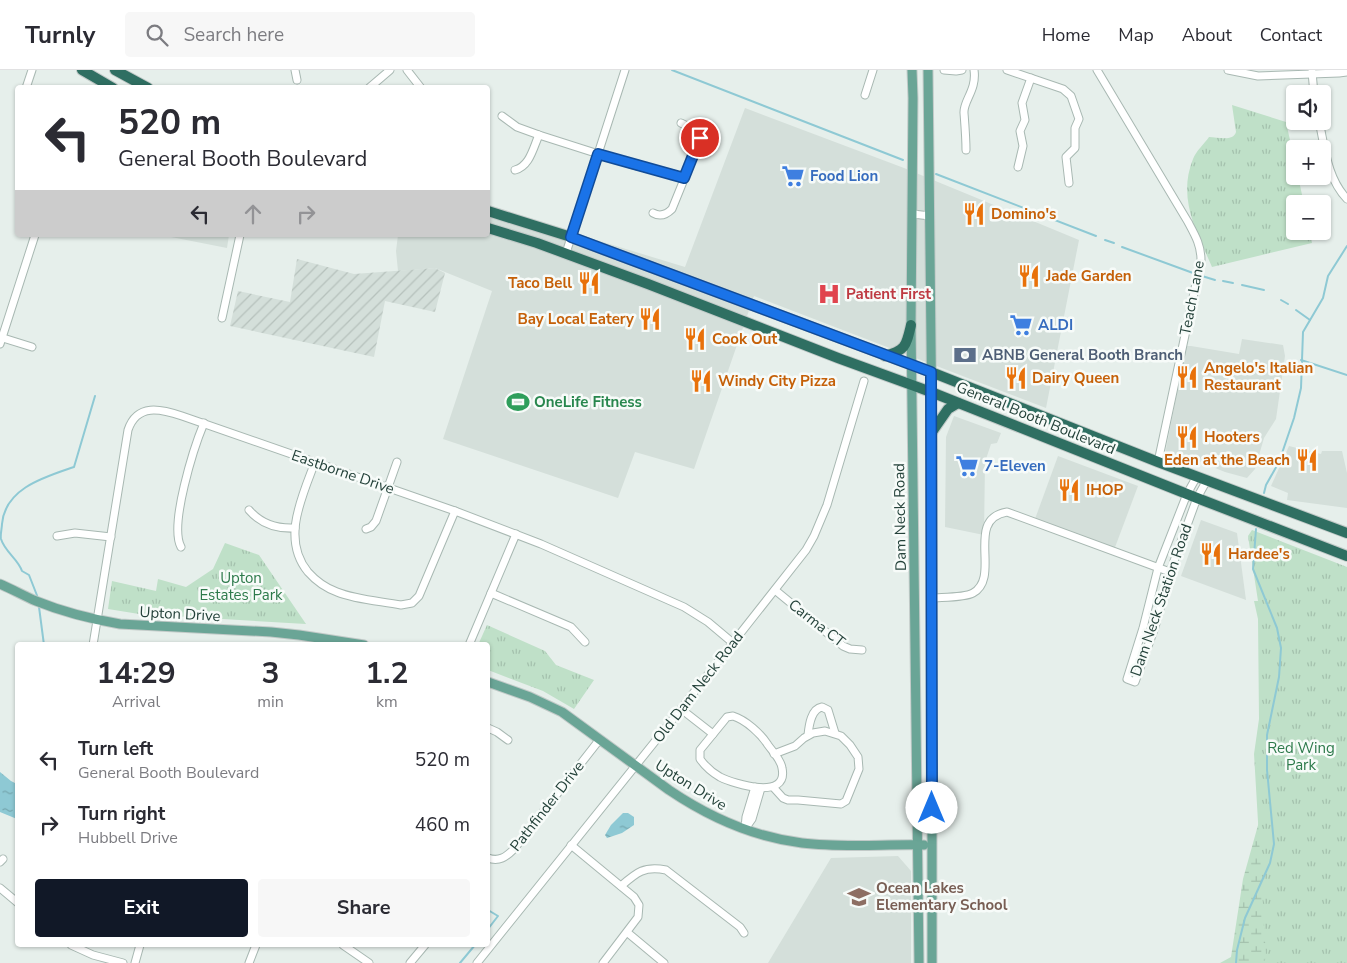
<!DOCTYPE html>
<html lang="en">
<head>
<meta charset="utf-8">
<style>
	:root { --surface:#fff; --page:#f7f7f7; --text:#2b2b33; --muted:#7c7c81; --line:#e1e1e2; --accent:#111827 }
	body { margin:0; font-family:"Nunito Sans",sans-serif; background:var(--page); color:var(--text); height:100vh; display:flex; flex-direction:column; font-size:19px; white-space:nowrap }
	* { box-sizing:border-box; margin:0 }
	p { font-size:16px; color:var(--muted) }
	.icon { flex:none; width:28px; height:28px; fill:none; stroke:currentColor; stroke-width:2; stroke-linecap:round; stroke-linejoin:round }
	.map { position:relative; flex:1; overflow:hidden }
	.details { position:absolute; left:15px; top:572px; width:475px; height:305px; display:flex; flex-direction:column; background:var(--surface); border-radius:5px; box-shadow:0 1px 4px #0004 }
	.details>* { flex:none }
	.hud { position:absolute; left:15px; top:15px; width:475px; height:152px; border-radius:5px; box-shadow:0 1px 4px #0004; background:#fff; color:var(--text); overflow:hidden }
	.fabs { position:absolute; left:1286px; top:15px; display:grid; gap:10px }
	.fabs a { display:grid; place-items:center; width:45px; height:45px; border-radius:5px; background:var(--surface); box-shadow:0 1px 4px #0004; font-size:25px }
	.pin { position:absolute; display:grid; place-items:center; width:42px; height:42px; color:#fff; margin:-21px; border:2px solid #fff; border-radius:50%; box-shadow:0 1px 5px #0007 }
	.me { position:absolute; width:55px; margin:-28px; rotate:0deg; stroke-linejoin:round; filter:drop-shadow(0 0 4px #0008) }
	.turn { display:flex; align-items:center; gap:18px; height:105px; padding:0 20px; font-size:22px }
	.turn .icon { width:65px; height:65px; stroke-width:2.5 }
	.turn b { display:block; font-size:35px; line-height:42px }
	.lanes { display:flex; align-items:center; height:48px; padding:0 20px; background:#0003; justify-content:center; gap:25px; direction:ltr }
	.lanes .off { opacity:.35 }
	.eta { display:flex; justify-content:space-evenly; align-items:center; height:85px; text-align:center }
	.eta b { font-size:30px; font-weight:700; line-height:35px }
	.action { display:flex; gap:10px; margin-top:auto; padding:10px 20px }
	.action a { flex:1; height:58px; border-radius:5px; background:var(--accent); color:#fff; font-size:20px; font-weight:700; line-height:58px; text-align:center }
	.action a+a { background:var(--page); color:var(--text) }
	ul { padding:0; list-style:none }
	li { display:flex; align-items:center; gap:15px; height:65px; padding:0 20px }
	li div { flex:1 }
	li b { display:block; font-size:19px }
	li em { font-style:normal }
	header { display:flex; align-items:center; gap:30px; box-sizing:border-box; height:70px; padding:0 25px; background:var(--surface); border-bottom:1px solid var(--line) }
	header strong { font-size:24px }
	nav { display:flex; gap:28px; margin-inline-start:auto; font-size:18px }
	.search { width:350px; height:45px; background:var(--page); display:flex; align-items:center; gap:12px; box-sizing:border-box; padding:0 18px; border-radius:5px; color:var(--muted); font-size:19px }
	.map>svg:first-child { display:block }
	.built { fill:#d4dfda }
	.industrial { fill:url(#industrial-furrows) }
	.wetland { fill:url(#wetland-marsh) }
	.park { fill:url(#park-tufts) }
	.water { fill:url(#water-ripples) }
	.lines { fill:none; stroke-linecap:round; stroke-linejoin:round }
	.stream { stroke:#8ec9d4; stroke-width:2 }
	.minor-casing { stroke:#a8b8b2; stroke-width:9 }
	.major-casing { stroke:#c2cac8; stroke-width:11 }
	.highway-casing { stroke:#c2cac8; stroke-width:12 }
	.minor { stroke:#fff; stroke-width:7 }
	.major { stroke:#6aa596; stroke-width:9 }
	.highway { stroke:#2f6f62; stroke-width:10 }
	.route-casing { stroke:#114b97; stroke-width:12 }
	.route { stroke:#1a73e8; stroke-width:9 }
	.labels { text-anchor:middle; stroke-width:5; stroke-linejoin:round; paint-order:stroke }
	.shop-label { font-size:15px; font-weight:bold; fill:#366cbe; stroke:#f7fbf9; text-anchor:start }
	.food-label { font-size:15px; font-weight:bold; fill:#c56008; stroke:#f7fbf9; text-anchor:start }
	.health-label { font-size:15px; font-weight:bold; fill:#be3a42; stroke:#f7fbf9; text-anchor:start }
	.street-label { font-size:15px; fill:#24423a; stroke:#f7fbf9 }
	.service-label { font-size:15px; font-weight:bold; fill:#4e5e75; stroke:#f7fbf9; text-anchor:start }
	.leisure-label { font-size:15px; font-weight:bold; fill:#27864d; stroke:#f7fbf9; text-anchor:start }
	.park-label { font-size:15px; fill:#2d7a4b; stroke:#f7fbf9 }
	.education-label { font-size:15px; font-weight:bold; fill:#785e54; stroke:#f7fbf9; text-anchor:start }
</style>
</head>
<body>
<header>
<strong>Turnly</strong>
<div class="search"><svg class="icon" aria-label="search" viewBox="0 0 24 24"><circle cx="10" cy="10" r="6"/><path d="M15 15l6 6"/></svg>Search here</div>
<nav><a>Home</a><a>Map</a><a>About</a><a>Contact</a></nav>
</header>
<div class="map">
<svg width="1347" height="893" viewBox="0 0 1347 893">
	<defs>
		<pattern id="industrial-furrows" width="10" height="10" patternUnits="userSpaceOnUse" patternTransform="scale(1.25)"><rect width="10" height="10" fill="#d4dfda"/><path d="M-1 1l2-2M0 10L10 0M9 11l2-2" fill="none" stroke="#b6c1bc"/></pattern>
		<pattern id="wetland-marsh" width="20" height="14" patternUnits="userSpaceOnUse" patternTransform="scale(1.25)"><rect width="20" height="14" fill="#bfe0c8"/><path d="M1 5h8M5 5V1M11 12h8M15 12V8" fill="none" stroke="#a4c1ad"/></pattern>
		<pattern id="park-tufts" width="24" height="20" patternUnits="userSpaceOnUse" patternTransform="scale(1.25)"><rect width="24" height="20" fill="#bfe0c8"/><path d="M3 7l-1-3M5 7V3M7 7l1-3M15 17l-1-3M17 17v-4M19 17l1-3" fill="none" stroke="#a4c1ad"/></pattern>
		<pattern id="water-ripples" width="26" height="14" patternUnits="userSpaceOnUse" patternTransform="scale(1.25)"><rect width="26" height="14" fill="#8ec9d4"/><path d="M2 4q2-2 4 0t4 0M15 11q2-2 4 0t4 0" fill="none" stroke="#74a5ad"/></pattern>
	</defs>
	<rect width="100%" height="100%" fill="#e6efeb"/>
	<g class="built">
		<path d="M745,38L904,98L1079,170L1046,338L754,226L694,399L635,382L618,428L443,369L492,221L435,198L398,201L396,181L398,165H488V137L685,197Z"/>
		<path d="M161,165H229L227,178Z"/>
		<path d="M1242,269L1283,275L1285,286L1276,349L1264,368L1255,399L1247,408L1225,402L1198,391L1165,384L1186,276H1191L1239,284Z"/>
		<path d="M954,346L1001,363L997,373L991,374L985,392L984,465L945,457L946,367Z"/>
		<path d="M1289,376L1321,384L1322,381H1342L1347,403V438L1287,430L1288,423L1271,416Z"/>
		<path d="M1058,386L1138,416L1114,480L1035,449Z"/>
		<path d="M1201,450L1237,463L1246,530L1181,506Z"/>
		<path d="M898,786L911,801V893H768L831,788Z"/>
	</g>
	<path class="industrial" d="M297,189L354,204L435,198L445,203L435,242L385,231L374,287L230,256L238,221L290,232Z"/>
	<path class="wetland" d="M1260,748L1282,893H1220L1231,887L1243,809Z"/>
	<g class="park">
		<path d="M1232,35L1286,52L1295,93V106H1298L1304,134H1295V161H1309L1312,173L1212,197C1197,162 1177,129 1193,89C1196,81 1204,74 1209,67C1218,67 1233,72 1236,62Z"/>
		<path d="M1252,460L1347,497V893H1264L1266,887L1254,684L1259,649L1258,549L1254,531H1258L1248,466Z"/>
		<path d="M225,473L259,485L306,554L139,544L108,539L112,511L156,521L158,509L186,517L213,499Z"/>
		<path d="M487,555L545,581L556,595L594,610L574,639L543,621L488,600V575H478Z"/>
	</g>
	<g class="water">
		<path d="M0,702L11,711L17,714V749L0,742Z"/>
		<path d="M623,743H628L634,747V755L622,763L607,768L605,765L611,755Z"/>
	</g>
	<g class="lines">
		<g class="stream">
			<path d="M672,0L903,90"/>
			<path d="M936,104L1096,166"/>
			<path d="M1105,170L1114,173"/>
			<path d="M1122,177L1193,203"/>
			<path d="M1202,206L1215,210"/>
			<path d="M1223,211L1233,213"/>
			<path d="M1242,215L1264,220"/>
			<path d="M1281,230L1288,234"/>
			<path d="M1296,240L1310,250"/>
			<path d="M1301,290L1347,305"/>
			<path d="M1264,423L1266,415L1279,392L1294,348L1301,318L1303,262L1323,228L1328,206L1347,176"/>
			<path d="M38,528L29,505L22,501C18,489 5,482 1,469C0,465 2,458 2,454C5,418 45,407 74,397L95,326"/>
			<path d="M39,537L44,575"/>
			<path d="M488,840L498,846L488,859"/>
			<path d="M460,893L475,875"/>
			<path d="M1236,893L1237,880L1245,848L1270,793L1274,774L1267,700V665L1279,607L1281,578L1277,558L1253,499L1256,459"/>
		</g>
		<defs>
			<g id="minor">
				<path d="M295,0L297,10"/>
				<path d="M407,0L421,18"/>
				<path d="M944,0L956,1L962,0"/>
				<path d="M1007,0L1063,19L1071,26L1079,49L1075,58V78L1066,87L1069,113"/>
				<path d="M1097,0L1188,152C1195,165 1201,175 1201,190L1158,392"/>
				<path d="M1228,0L1258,6L1339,3L1347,2"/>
				<path d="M1312,2L1314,24"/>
				<path d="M26,18L32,0"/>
				<path d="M369,18L390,0"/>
				<path d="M865,25L873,0"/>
				<path d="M502,46L517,57L539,65L633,95L673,104L684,108"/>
				<path d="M1319,51C1325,78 1327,108 1347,129"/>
				<path d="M966,80C966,68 965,56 964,43C963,31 977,20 974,0"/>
				<path d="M1018,97L1023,76L1020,61L1025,50L1022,33L1031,8"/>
				<path d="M515,100C530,96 533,78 539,65"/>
				<path d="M653,143C660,147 666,145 672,139L700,70L699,62L681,53"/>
				<path d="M913,144L930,146"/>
				<path d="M566,183L625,0"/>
				<path d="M222,248L240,165"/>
				<path d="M0,267L32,277"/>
				<path d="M0,274L35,165"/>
				<path d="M315,392C302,427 281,469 308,502C316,511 326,518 337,522C357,530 380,531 401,535L412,533L419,526L455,441"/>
				<path d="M1197,406L1187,424L1158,498L1143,558L1127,609L1135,612L1155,557L1170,502L1197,428L1207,410"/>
				<path d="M249,440C261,454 277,459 295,458"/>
				<path d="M366,459L371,457L376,451L397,392"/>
				<path d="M57,466L75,463L111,467"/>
				<path d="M181,477C169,455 194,377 204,353"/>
				<path d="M775,520L843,576L850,579L862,580"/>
				<path d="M491,523L571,557L585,572"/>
				<path d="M931,528C942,527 964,528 973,523C1002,507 964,449 1007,442L1170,502"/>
				<path d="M93,575L128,360C137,333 161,339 182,346L455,441L541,474L684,537L708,552L733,573"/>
				<path d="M469,575L516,464"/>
				<path d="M681,639L713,664"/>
				<path d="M733,646C746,650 761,664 768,675C773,682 781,690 782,698C789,731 734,714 720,707C713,703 705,696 700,689V680L727,647Z"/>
				<path d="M488,658L497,662L508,670"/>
				<path d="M808,665C809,655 811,639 822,637L828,640L835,663"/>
				<path d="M773,717L783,728L788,730H798L841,734L846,731L859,699L858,687L850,675L841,666L825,661L813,663L804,668L795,676L774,684"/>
				<path d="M745,758L746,747L755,717"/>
				<path d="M745,759L752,749L761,718"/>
				<path d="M571,775L634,827L639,835L638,847L603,893"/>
				<path d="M488,788C499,792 506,787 514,779L600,669"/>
				<path d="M0,792L3,789"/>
				<path d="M621,816C637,802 644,796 666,800L740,857L744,863"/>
				<path d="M0,818L18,833"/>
				<path d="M628,863L664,893"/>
				<path d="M71,875L93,885L123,893"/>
				<path d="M343,875L369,893"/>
				<path d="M135,893L140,875"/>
				<path d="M249,893L256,875"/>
				<path d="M410,893L425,875"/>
				<path d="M477,893L665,659L806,480L814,466L827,435L864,311"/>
			</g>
			<g id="major">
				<path d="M912,0L913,28L911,255L919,893"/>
				<path d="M928,0L932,362V893"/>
				<path d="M0,514C12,519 24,526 36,531C63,542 91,549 120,554L271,562L299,565L364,575"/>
				<path d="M488,612L530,627L562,642L669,720C709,747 753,767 802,773C842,778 884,774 924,775"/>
			</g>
			<g id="highway">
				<path d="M82,0L113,18"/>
				<path d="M115,0L148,18"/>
				<path d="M488,141L571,167L616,184L931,302L1158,392L1347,463"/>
				<path d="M488,158L537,173L648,214L838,288L931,322L1197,428L1347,486"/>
				<path d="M885,286C906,280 906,276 911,255"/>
				<path d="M932,362L948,339L958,333"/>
			</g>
		</defs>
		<use href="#minor" class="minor-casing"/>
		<use href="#major" class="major-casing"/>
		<use href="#highway" class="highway-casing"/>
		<use href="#minor" class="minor"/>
		<use href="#major" class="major"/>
		<use href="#highway" class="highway"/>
	</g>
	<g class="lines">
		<defs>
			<path id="route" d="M700,68L684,108L598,84L571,167L931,302L932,738"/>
		</defs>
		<use href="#route" class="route-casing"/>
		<use href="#route" class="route"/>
	</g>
	<defs>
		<symbol id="supermarket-bare" viewBox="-9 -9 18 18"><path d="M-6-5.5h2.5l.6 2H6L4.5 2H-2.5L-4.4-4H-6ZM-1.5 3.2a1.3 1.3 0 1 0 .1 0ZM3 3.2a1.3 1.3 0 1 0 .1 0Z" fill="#3f7fe0" stroke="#f7fbf9" stroke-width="2.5" paint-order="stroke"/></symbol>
		<symbol id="restaurant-bare" viewBox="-9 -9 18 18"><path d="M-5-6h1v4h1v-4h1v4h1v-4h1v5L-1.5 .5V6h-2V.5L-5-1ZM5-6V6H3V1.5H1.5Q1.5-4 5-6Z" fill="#e8710a" stroke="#f7fbf9" stroke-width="2.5" paint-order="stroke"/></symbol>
		<symbol id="hospital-bare" viewBox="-9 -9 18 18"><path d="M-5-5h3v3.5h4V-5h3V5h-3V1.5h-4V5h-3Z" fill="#e0444e" stroke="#f7fbf9" stroke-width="2.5" paint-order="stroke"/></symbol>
		<symbol id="bank-bare" viewBox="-9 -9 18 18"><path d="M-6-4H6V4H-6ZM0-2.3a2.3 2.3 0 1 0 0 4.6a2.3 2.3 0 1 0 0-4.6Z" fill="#5c6f8a" stroke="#f7fbf9" stroke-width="2.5" paint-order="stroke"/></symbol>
		<symbol id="stadium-bare" viewBox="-9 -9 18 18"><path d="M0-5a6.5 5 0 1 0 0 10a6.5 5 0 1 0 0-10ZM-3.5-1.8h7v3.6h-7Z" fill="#2e9e5b" stroke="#f7fbf9" stroke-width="2.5" paint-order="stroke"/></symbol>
		<symbol id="school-bare" viewBox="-9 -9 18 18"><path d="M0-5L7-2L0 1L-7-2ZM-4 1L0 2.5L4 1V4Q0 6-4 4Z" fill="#8d6e63" stroke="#f7fbf9" stroke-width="2.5" paint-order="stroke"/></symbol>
	</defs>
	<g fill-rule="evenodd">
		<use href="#supermarket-bare" x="777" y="90" width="32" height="32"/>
		<use href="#restaurant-bare" x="958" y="128" width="32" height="32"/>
		<use href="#restaurant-bare" x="1013" y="190" width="32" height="32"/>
		<use href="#restaurant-bare" x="573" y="197" width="32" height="32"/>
		<use href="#hospital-bare" x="813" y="208" width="32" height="32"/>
		<use href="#restaurant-bare" x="634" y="233" width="32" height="32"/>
		<use href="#supermarket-bare" x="1005" y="239" width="32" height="32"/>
		<use href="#restaurant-bare" x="679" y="253" width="32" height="32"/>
		<use href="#bank-bare" x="949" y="269" width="32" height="32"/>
		<use href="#restaurant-bare" x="1171" y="291" width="32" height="32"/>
		<use href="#restaurant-bare" x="1000" y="292" width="32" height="32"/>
		<use href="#restaurant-bare" x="685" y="295" width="32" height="32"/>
		<use href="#stadium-bare" x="502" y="316" width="32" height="32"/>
		<use href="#restaurant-bare" x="1171" y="351" width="32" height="32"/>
		<use href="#restaurant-bare" x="1291" y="374" width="32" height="32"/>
		<use href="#supermarket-bare" x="951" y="380" width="32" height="32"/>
		<use href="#restaurant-bare" x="1053" y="404" width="32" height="32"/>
		<use href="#restaurant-bare" x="1195" y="468" width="32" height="32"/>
		<use href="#school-bare" x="843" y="811" width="32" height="32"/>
	</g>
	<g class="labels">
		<g class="shop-label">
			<text x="810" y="111">Food Lion</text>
			<text x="1038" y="260">ALDI</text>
			<text x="984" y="401">7-Eleven</text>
		</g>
		<g class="food-label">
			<text x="991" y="149">Domino's</text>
			<text x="1046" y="211">Jade Garden</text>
			<text x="572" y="218" text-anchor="end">Taco Bell</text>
			<text x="634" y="254" text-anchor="end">Bay Local Eatery</text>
			<text x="712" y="274">Cook Out</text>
			<text x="1204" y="303">Angelo's Italian<tspan x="1204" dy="17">Restaurant</tspan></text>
			<text x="1032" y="313">Dairy Queen</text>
			<text x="718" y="316">Windy City Pizza</text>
			<text x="1204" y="372">Hooters</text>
			<text x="1290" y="395" text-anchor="end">Eden at the Beach</text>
			<text x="1086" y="425">IHOP</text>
			<text x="1228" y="489">Hardee's</text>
		</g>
		<g class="health-label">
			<text x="846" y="229">Patient First</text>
		</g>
		<g class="street-label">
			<text transform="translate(1192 228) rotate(-79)" y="5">Teach Lane</text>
			<text transform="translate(1036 348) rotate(22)" y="5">General Booth Boulevard</text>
			<text transform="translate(343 402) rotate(19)" y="5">Eastborne Drive</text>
			<text transform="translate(900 447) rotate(-91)" y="5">Dam Neck Road</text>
			<text transform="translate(1161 530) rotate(-71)" y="5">Dam Neck Station Road</text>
			<text transform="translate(180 544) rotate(3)" y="5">Upton Drive</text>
			<text transform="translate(817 553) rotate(38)" y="5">Carma CT</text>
			<text transform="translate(698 617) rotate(-52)" y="5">Old Dam Neck Road</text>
			<text transform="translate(691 715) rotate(32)" y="5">Upton Drive</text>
			<text transform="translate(547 736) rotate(-52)" y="5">Pathfinder Drive</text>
		</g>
		<g class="service-label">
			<text x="982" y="290">ABNB General Booth Branch</text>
		</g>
		<g class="leisure-label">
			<text x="534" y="337">OneLife Fitness</text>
		</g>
		<g class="park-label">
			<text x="241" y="513">Upton<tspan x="241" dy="17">Estates Park</tspan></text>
			<text x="1301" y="683">Red Wing<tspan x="1301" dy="17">Park</tspan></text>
		</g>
		<g class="education-label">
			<text x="876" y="823">Ocean Lakes<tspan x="876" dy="17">Elementary School</tspan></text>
		</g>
	</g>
</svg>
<div class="fabs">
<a><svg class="icon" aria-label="sound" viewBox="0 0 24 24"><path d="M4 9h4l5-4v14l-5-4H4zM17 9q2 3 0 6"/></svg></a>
<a>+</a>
<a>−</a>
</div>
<div class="pin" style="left:700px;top:68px;background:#d93025"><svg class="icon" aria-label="arrive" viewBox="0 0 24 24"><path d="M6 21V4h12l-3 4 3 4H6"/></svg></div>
<svg class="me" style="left:932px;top:738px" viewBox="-20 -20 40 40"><circle r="19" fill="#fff"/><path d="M0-13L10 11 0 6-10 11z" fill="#1a73e8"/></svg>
<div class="hud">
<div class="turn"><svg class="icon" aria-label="left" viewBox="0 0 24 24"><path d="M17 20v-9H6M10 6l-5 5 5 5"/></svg><div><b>520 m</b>General Booth Boulevard</div></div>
<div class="lanes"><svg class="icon" aria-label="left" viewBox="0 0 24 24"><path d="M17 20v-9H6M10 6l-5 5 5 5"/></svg><svg class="icon off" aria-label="ahead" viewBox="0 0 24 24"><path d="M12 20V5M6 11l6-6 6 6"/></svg><svg class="icon off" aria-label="right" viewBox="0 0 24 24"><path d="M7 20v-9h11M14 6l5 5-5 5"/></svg></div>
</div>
<section class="details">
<div class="eta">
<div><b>14:29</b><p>Arrival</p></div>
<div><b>3</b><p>min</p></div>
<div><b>1.2</b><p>km</p></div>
</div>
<ul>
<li><svg class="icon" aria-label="left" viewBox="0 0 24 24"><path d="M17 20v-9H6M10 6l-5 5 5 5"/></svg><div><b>Turn left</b><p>General Booth Boulevard</p></div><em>520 m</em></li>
<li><svg class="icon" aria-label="right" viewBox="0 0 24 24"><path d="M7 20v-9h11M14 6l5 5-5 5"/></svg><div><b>Turn right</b><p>Hubbell Drive</p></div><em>460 m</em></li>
</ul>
<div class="action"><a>Exit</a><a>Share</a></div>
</section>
</div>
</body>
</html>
